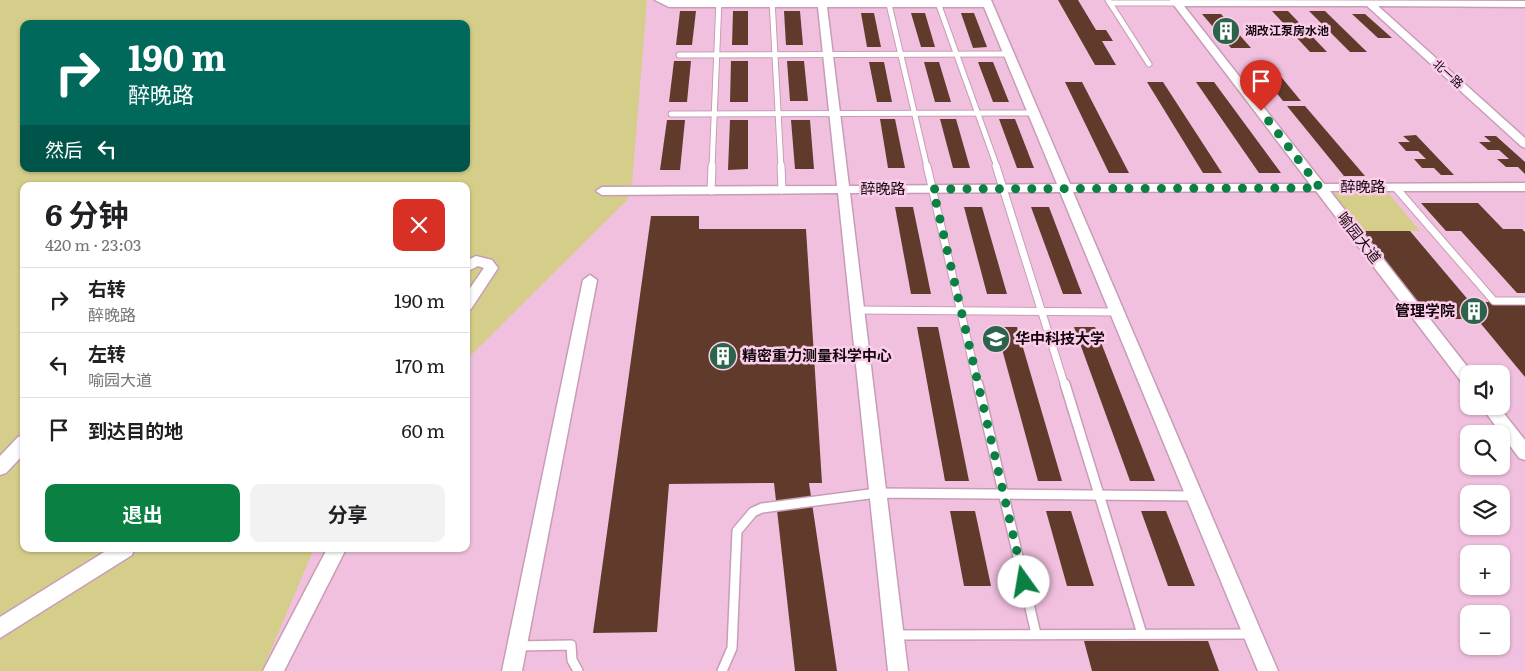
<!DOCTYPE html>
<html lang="zh">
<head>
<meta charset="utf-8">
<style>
	:root { --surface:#fff; --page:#f2f2f2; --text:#202124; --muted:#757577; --line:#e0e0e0; --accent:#0b8043 }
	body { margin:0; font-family:Literata,"Noto Sans SC",serif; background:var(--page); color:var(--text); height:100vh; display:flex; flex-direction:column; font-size:19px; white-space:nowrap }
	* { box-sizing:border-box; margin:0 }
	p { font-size:16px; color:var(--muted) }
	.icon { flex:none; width:28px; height:28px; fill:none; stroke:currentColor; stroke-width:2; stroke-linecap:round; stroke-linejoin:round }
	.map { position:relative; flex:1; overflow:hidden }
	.sheet { position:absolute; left:20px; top:182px; width:450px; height:370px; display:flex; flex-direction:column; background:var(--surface); border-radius:10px; box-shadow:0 1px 4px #0004 }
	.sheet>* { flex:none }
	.top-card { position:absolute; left:20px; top:20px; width:450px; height:152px; border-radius:10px; box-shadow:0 1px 4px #0004; background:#00695c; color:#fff; overflow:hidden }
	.buttons { position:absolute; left:1460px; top:365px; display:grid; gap:10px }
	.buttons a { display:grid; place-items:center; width:50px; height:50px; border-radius:10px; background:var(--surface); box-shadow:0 1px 4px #0004; font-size:25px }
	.pin { position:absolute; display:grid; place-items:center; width:42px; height:42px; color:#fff; margin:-51px -21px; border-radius:50% 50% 50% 0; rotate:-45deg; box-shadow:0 0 5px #0007 }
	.pin .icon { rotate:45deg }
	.me { position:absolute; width:55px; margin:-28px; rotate:347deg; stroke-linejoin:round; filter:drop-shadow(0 0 4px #0008) }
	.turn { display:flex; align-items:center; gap:18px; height:105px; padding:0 25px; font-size:22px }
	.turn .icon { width:65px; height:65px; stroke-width:2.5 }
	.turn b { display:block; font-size:35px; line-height:42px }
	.then { display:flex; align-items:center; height:48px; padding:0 25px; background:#0003; gap:10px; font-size:19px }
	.round { display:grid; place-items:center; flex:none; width:52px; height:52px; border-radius:10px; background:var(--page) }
	.headline { display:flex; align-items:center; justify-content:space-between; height:85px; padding:0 25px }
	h1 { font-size:30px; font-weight:700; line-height:38px }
	.primary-button { display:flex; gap:10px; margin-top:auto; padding:10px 25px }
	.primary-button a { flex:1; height:58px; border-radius:10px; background:var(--accent); color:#fff; font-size:20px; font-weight:700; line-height:58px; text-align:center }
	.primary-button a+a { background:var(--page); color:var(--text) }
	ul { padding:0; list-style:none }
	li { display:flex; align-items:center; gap:15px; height:65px; padding:0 25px; border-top:1px solid var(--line) }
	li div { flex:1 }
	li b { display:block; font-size:19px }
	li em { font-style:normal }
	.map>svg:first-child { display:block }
	.built { fill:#f1c0de; fill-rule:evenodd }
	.green { fill:#d5ce8a; fill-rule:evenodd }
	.building { fill:#603b2c }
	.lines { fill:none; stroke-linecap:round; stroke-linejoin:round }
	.lane-far2-casing { stroke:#c79db6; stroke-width:7 }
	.lane-far1-casing { stroke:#c79db6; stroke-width:9 }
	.lane-casing { stroke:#c79db6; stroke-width:12 }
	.street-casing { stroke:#c79db6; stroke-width:3 }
	.lane-far2 { stroke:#fff; stroke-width:5 }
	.lane-far1 { stroke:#fff; stroke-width:7 }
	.lane { stroke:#fff; stroke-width:9 }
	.street { fill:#fff; fill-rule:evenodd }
	.route { stroke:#0b8043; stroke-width:9; stroke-dasharray:0 16.2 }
	.labels { text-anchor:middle; stroke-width:5; stroke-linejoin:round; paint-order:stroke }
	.far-poi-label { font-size:12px; font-weight:bold; fill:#14060f; stroke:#facee8; text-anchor:start }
	.far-street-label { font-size:12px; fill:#14060f; stroke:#facee8 }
	.street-label { font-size:15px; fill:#14060f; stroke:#facee8 }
	.poi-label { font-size:15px; font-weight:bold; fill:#14060f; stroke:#facee8; text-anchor:start }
</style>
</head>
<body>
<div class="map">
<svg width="1525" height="671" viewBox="0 0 1525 671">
	<rect width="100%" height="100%" fill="#facee8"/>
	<path class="built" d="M273,0H1525V671H0L24,549H466V24ZM1469,374H1501V406H1469ZM1469,434H1501V466H1469ZM1469,494H1501V526H1469ZM1469,554H1501V586H1469ZM1469,614H1501V646H1469Z"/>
	<g class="green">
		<path d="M0,0H647L632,184L627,200L466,360V186H24V549H314L262,671H0ZM24,24H466V169H24Z"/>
		<path d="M1331,193L1389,194L1420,231H1361Z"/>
	</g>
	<g class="building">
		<path d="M1058,0H1078L1096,30H1106L1113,41H1102L1116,65H1095Z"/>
		<path d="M680,11H696L692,45H676Z"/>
		<path d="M733,11H748V45H732Z"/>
		<path d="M784,11H800L803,45H786Z"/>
		<path d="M1272,11H1288L1327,52H1310Z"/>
		<path d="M1309,11H1325L1367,52H1350Z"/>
		<path d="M861,13H874L881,47H867Z"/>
		<path d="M911,13H925L935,47H921Z"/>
		<path d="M961,13H974L987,47L973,48Z"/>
		<path d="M1202,14H1221L1251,48H1231Z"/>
		<path d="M1352,14H1365L1392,38H1378Z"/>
		<path d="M674,61H691L687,102H669Z"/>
		<path d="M731,61H748V102H730Z"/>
		<path d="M787,61H804L808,101H790Z"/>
		<path d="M869,62H884L892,102H877Z"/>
		<path d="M924,62H939L951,102H935Z"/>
		<path d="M978,62H993L1009,102H993Z"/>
		<path d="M1255,66L1273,67L1301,101H1283Z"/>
		<path d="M1065,82H1082L1129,173H1109Z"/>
		<path d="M1147,82H1163L1222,173H1203Z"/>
		<path d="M1196,82H1214L1281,173H1259Z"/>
		<path d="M1287,106H1305L1365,176H1344Z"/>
		<path d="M880,119H895L905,168H888Z"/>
		<path d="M940,119H956L970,168H953Z"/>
		<path d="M999,119H1015L1034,168H1017Z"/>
		<path d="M667,120H685L680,170H660Z"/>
		<path d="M730,120H748V169L728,170Z"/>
		<path d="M791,120H810L814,169H795Z"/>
		<path d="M1416,135L1454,175H1441L1434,168H1422L1414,159H1426L1418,151H1406L1398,142H1410L1403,136Z"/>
		<path d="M1484,136H1496L1525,162V174L1518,167H1506L1497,159H1509L1499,150H1488L1479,142H1491Z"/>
		<path d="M1421,203H1478L1503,229H1522L1525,232V293H1517L1461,231H1446Z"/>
		<path d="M895,207H913L931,294H911Z"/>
		<path d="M964,207H982L1007,294H987Z"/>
		<path d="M1031,207H1049L1082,294H1063Z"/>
		<path d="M651,216H699V229H806L822,483H809L837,671H795L774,483L669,484L657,632L593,633Z"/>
		<path d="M1360,231H1410L1470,302H1525V377L1477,319H1429Z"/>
		<path d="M917,327H938L969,481H945Z"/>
		<path d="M996,327H1017L1062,481H1038Z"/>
		<path d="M1074,327H1095L1155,481H1130Z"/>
		<path d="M950,511H975L991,586H964Z"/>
		<path d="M1046,511H1071L1094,586H1067Z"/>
		<path d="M1141,511H1166L1195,586H1168Z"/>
		<path d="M1084,641H1208L1219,671H1092Z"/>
	</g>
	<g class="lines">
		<defs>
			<g id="lane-far2">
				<path d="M772,0L781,167"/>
				<path d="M888,0L927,167"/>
				<path d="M937,0L997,167"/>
				<path d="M1108,0L1149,64"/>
				<path d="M1110,3H1178"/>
				<path d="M679,55L1009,54"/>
				<path d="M671,114L1034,113"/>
				<path d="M712,167L719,0"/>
			</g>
			<g id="lane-far1">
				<path d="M781,166L782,190"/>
				<path d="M927,166L978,386"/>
				<path d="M996,166L1065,386"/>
				<path d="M1396,188L1494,301H1525"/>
				<path d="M711,191L712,166"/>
				<path d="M857,310L1117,312"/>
			</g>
			<g id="lane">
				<path d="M978,384L1036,634"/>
				<path d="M1065,384L1142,634"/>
				<path d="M894,635L1252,634"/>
				<path d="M517,646L571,645L572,660L578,671"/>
				<path d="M722,671L732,648L737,531L753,512L762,508L877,493L1194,496"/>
			</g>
			<g id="street">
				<path d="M655,0H991L1070,184H1310L1170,0L1525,1V7L1378,6L1525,138V148L1521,146L1367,6H1184L1324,184L1525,183V191H1330L1473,374H1469V386L1463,384L1316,191L1073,192L1278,671H1258L1060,192L850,193L908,671H888L838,193L602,195L596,191L602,187L837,186L818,7H669ZM827,7H984L1057,184L849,186Z"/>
				<path d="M476,256L492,260L498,268L471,309L466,310V294L484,268L478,266L466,272V261Z"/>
				<path d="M590,275L597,280L522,671H502L583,280Z"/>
				<path d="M1481,406H1498L1525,440V460L1519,458Z"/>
				<path d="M24,435V454L6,473L0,475V456L18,437Z"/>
				<path d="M109,549H134L132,555L0,638V617Z"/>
				<path d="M327,549H346L284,671H263Z"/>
			</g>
		</defs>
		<use href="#lane-far2" class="lane-far2-casing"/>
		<use href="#lane-far1" class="lane-far1-casing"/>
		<use href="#lane" class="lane-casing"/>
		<use href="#street" class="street-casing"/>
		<use href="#lane-far2" class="lane-far2"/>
		<use href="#lane-far1" class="lane-far1"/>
		<use href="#lane" class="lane"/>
		<use href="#street" class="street"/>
	</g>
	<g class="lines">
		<path class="route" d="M1024,582L933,189L1320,188L1261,111"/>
	</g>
	<defs>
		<symbol id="building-disc" viewBox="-11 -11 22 22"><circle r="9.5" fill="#2c634b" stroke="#facee8"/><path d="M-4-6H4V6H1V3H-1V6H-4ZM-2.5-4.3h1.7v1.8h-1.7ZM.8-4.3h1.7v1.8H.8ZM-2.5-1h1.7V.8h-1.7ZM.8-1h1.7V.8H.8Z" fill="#fff"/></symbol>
		<symbol id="university-disc" viewBox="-11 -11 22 22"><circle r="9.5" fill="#2c634b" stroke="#facee8"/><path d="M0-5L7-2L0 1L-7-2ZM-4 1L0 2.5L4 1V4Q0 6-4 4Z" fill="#fff"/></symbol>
	</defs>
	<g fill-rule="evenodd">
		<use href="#building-disc" x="1210" y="15" width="32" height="32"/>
		<use href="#building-disc" x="1458" y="295" width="32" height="32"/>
		<use href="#university-disc" x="980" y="323" width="32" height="32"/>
		<use href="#building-disc" x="707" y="340" width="32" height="32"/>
	</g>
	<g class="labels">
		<g class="far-poi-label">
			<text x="1245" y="35">湖改江泵房水池</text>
		</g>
		<g class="far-street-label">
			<text transform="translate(1448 74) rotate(42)" y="4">北一路</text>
		</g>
		<g class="street-label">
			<text x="1363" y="192">醉晚路</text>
			<text x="883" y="194">醉晚路</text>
			<text transform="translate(1359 238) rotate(52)" y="5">喻园大道</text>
		</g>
		<g class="poi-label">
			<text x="1455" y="316" text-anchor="end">管理学院</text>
			<text x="1015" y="344">华中科技大学</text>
			<text x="742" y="361">精密重力测量科学中心</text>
		</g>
	</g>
</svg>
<div class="buttons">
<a><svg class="icon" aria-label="sound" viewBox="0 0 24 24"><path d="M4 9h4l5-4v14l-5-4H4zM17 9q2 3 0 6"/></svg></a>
<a><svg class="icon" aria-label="search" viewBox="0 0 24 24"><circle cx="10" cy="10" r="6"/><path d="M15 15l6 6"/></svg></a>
<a><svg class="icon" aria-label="layers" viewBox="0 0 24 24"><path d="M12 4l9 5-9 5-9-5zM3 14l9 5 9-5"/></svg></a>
<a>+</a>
<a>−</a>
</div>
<div class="pin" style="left:1261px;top:111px;background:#d93025"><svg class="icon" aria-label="arrive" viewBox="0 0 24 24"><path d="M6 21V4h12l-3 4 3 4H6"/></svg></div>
<svg class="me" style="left:1024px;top:582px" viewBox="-20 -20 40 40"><circle r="19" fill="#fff"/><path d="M0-13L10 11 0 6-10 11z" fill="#0b8043"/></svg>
<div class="top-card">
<div class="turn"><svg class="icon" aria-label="right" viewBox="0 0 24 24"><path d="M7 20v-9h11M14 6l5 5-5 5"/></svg><div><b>190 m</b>醉晚路</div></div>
<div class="then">然后<svg class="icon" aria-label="left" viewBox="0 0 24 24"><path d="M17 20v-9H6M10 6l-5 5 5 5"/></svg></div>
</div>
<section class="sheet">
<div class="headline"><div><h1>6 分钟</h1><p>420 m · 23:03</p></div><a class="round" style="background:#d93025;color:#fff"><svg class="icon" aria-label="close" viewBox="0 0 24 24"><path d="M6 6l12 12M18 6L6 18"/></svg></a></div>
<ul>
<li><svg class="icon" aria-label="right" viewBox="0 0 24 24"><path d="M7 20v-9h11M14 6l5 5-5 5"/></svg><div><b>右转</b><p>醉晚路</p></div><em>190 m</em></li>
<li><svg class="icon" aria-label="left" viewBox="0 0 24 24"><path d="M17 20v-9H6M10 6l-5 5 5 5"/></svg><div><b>左转</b><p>喻园大道</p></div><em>170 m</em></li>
<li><svg class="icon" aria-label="arrive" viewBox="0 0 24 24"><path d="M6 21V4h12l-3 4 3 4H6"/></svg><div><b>到达目的地</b></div><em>60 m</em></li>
</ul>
<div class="primary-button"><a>退出</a><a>分享</a></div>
</section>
</div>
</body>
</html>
